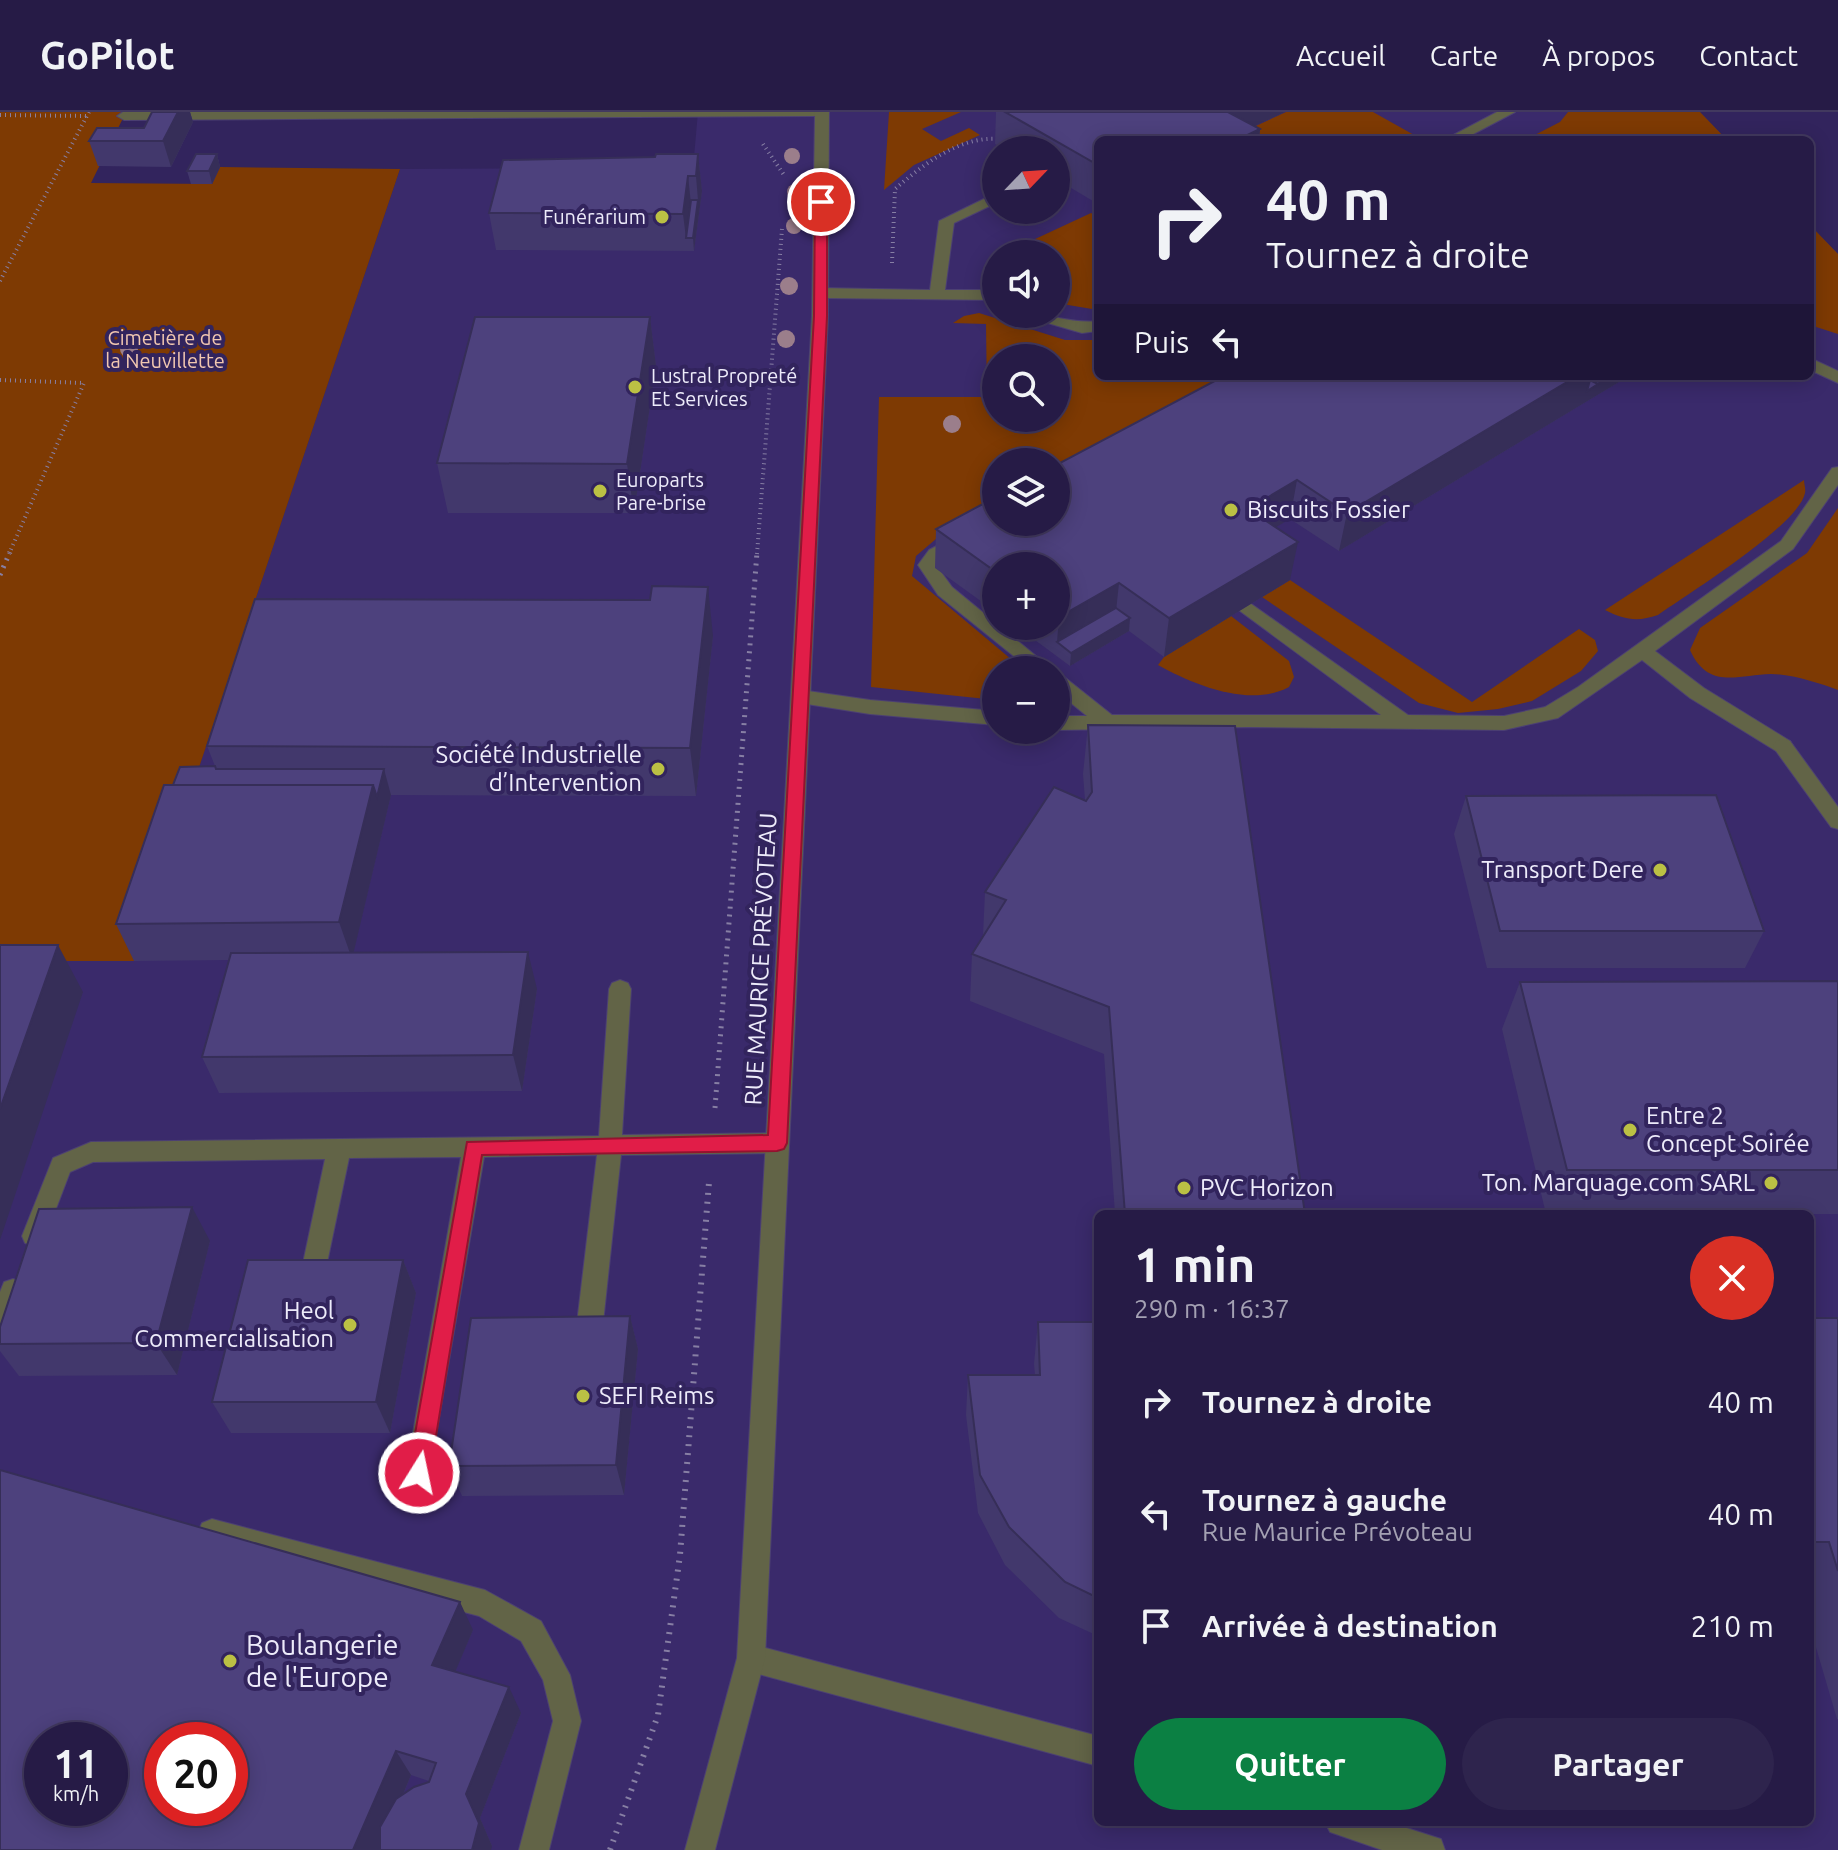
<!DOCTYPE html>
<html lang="fr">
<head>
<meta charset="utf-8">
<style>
	:root { --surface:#261b46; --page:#2e244d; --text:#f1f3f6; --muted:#a4a1b3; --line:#42395f; --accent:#0b8043 }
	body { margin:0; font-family:Ubuntu,sans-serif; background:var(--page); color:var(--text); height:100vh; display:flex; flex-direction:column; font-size:30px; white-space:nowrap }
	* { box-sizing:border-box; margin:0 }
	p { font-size:26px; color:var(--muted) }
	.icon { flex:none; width:44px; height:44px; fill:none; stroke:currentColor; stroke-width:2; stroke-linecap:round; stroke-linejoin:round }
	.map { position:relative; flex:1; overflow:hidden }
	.details { position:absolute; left:1094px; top:1098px; width:720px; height:616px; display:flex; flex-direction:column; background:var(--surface); border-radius:12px; box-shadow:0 4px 20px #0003,0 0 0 2px var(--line) }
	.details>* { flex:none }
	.hud { position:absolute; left:1094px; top:24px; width:720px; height:244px; border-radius:12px; box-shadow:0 4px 20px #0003,0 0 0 2px var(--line); background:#261b46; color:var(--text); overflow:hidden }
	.needle { width:52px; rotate:65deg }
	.tools { position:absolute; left:982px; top:24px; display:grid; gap:16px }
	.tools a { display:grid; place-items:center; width:88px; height:88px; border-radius:50%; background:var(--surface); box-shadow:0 4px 20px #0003,0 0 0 2px var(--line); font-size:40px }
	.speed { position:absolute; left:24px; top:1610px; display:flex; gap:16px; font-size:40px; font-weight:700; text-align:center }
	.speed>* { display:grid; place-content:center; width:104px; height:104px; border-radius:50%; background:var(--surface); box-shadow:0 4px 20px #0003,0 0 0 2px var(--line); line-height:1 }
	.speed small { font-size:20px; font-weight:400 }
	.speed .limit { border:12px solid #d22; background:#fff; color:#111 }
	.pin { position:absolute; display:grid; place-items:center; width:68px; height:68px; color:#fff; margin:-34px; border:4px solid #fff; border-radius:50%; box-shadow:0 2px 8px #0007 }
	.me { position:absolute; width:88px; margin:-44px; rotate:10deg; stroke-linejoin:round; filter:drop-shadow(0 0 6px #0008) }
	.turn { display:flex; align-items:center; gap:28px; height:168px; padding:0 40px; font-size:36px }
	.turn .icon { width:104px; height:104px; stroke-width:2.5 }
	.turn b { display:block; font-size:56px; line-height:68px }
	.then { display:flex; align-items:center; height:76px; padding:0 40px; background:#0003; gap:16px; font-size:30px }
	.round { display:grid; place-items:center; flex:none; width:84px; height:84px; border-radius:42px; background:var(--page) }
	.headline { display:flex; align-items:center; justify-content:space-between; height:136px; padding:0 40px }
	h1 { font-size:48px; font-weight:700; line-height:60px }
	.button { display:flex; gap:16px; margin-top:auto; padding:16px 40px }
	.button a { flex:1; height:92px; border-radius:48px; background:var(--accent); color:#fff; font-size:32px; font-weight:700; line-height:92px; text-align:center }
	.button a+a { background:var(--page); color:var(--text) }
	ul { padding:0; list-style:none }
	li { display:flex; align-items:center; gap:24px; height:112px; padding:0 40px }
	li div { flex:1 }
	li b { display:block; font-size:30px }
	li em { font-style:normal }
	header { display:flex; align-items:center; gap:48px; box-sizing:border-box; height:112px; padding:0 40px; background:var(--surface); border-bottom:2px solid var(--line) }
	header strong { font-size:38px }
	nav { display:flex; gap:44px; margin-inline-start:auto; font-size:28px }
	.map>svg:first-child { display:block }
	.built { fill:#3a2a6b; fill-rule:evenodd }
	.green { fill:#7e3a03; fill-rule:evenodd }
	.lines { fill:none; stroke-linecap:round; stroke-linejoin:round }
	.service-casing { stroke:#4c4073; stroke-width:2 }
	.minor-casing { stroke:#4c4073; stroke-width:2 }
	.tertiary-casing { stroke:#4c4073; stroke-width:2 }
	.path-far2 { stroke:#877fa4; stroke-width:4; stroke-dasharray:1 4; stroke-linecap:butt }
	.path-far1 { stroke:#877fa4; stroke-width:5; stroke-dasharray:2 6; stroke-linecap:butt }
	.path { stroke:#877fa4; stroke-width:6; stroke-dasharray:2 7; stroke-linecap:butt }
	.service { fill:#626447; fill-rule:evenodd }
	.minor { fill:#626447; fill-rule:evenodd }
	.tertiary { fill:#626447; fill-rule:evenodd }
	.tree { fill:#9b7e8b }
	.wall { fill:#42386c; fill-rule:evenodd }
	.shaded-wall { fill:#362e58 }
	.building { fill:#4d417d; stroke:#362e58; stroke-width:2; fill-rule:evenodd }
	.route { fill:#e11d48; stroke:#92132f; stroke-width:2 }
	.poi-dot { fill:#bbc044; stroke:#32245d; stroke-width:3 }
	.labels { text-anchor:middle; stroke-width:8; stroke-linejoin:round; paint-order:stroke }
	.far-poi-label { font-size:20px; fill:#edebfa; stroke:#32245d; text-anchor:start }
	.far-park-label { font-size:20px; fill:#f1c7b0; stroke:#32245d }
	.poi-label { font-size:24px; fill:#edebfa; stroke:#32245d; text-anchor:start }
	.street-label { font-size:24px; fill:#edebfa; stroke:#32245d }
	.near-poi-label { font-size:28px; fill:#edebfa; stroke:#32245d; text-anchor:start }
</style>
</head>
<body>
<header>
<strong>GoPilot</strong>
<nav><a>Accueil</a><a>Carte</a><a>À propos</a><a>Contact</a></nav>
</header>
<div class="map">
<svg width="1838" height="1738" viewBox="0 0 1838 1738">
	<rect width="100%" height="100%" fill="#32245d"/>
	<path class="built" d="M698,0H1700L1727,28H1098V264H1810V113L1838,142V1738H0V849L134,848L400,57L693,56ZM996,38H1056V98H996ZM996,142H1056V202H996ZM996,246H1056V306H996ZM996,350H1056V410H996ZM996,454H1056V514H996ZM996,558H1056V618H996ZM1098,1102H1810V1710H1098ZM42,1628H110V1696H42ZM162,1628H230V1696H162Z"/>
	<g class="green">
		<path d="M0,0H126L91,71L212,72L220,55L400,57L134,849H0Z"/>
		<path d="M889,0H961L922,17L941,29L969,16L980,23L914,53L884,78Z"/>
		<path d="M1286,0H1373L1423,28H1225Z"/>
		<path d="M1568,0H1700L1727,28H1525L1560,10Z"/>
		<path d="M1091,101L1098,105V198L1056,191V142H1022L1033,128Z"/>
		<path d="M1810,113L1838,142V222L1810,213Z"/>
		<path d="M979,201L1065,228H1098V264H1247L1056,361V350H996V392L950,415L916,444L912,464L1024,558H996V588L871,575L879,285H987L986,212L953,211L964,204ZM996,246H1056V306H996Z"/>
		<path d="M1804,368C1804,372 1806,377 1805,381C1799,413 1688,482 1658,503C1638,510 1624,508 1605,498Z"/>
		<path d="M1838,396V578C1819,571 1791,562 1771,562C1737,563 1708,578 1690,538L1700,516L1807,441Z"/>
		<path d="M1290,468L1472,590L1579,517L1595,528L1598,539L1581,559L1532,589L1498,597L1458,601L1419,591L1262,485Z"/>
		<path d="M1231,504L1289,549L1294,565L1289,575C1250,596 1194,573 1158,553L1164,545Z"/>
	</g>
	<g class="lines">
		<defs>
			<g id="service">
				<path d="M825,0L818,4L124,8L117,4L123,0Z"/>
				<path d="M1497,0H1515L1462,28H1444Z"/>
				<path d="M996,81V91L954,111L945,178H996V188L821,186L813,181L821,176L930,178L939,109Z"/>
				<path d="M1025,202C1051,202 1074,212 1098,209V219L1082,221L1027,205Z"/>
				<path d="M1810,246L1838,259V271L1810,258Z"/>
				<path d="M1838,355V373L1793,437L1655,539L1704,576L1790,629L1793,634L1790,639H1776L1690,586L1642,548L1558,606L1504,618L1249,615L1056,618V604H1087L1056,579V562L1063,564L1112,603H1381L1240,499L1238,495L1240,491L1247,489L1408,603L1504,604L1545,595L1578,575L1781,429L1832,356Z"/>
				<path d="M996,403V410H1004L1002,413L941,446L936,453L952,475L1053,558H1031L938,483L918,453L929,438Z"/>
				<path d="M801,578L870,588L996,599V613L870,602L794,590L791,585L794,580Z"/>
				<path d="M620,868L628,871L631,877L622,1023L777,1021L785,1024L789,1031L785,1038L777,1041L621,1043L603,1211L599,1219L590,1222L581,1219L577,1211L597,1043L484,1045L428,1370L419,1373L410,1370L406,1361L461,1045L349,1046L327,1151L324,1159L315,1162L306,1159L303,1151L325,1047L93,1050L70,1060L43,1131L34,1134L25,1131L22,1124L53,1046L91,1030L599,1024L609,877L612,871Z"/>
				<path d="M13,1167L22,1170L25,1178L9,1222L0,1225V1180L4,1170Z"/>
				<path d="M212,1407L485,1478L541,1509L570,1563L581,1609L549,1738H519L553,1609L543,1568L521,1529L479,1504L212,1433L202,1429L198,1420L202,1411Z"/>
			</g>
			<g id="minor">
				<path d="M1783,627L1790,629L1838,695V717L1831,715L1776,639L1773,634L1776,629Z"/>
				<path d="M751,1532L1098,1624V1654L751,1560L741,1556L737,1546L741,1536Z"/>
				<path d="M1325,1710H1388L1441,1727L1445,1738H1382L1330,1720Z"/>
			</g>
			<path id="tertiary" d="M815,0H829L828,204L765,1546L715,1738H685L737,1546L812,204Z"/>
		</defs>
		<use href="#service" class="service-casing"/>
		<use href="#minor" class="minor-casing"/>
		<use href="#tertiary" class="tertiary-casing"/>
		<g class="path-far2">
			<path d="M0,3L87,4"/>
			<path d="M763,32L784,63"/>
			<path d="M892,151L895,77C924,52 959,24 999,27"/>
			<path d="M0,169L89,0"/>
			<path d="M0,268L84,271L9,442"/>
			<path d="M757,442L782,117"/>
		</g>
		<g class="path-far1">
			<path d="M0,463L10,440"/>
			<path d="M715,996L757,440"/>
		</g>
		<path class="path" d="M610,1738L658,1603L680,1443L709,1070"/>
		<use href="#service" class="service"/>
		<use href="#minor" class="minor"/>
		<use href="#tertiary" class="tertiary"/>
	</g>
	<g class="tree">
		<circle cx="792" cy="44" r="8"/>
		<circle cx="795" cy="80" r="8"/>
		<circle cx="794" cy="114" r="8"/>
		<circle cx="789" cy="174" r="9"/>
		<circle cx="786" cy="227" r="9"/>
		<circle cx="129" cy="237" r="9"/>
		<circle cx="952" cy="312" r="9"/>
	</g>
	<g class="wall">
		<path d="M152,0H190L193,10L171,55L98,54L89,29L144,16Z"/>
		<path d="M996,0H1285L1255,14L1260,17L1259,28H1098V92L1056,67V38H1006L995,32Z"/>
		<path d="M217,42L220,55L212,72H191L187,59Z"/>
		<path d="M698,42L702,79L694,139L496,138L489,101L655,45Z"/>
		<path d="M650,205L656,254L634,401H448L437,351Z"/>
		<path d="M1224,264H1629L1339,439L1290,407L1275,415L1290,468L1164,545L1129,519L1070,554L1016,514H1056V454H996V500L935,456L936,417Z"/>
		<path d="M713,524L696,684L391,683L353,841L537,877L522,979L219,981L202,945L229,848L134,849L116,812L173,673L215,654L207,634Z"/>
		<path d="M1088,613L1305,1102H1115L1104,942L970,889L972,842L983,823L985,780L1085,688L1083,662Z"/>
		<path d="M1466,684L1764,819L1745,856H1487L1454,722Z"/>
		<path d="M1838,869V1102H1546L1502,917L1520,870Z"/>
		<path d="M210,1129L177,1263L19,1264L0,1239V1215Z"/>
		<path d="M403,1148L416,1181L390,1321H231L212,1290Z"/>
		<path d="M630,1204L638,1237L624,1383L462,1384L449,1354Z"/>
		<path d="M1810,1206H1838V1607H1837L1810,1515Z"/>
		<path d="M1038,1210H1098V1524L1059,1506L1005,1453L978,1401L966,1303L968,1263H1035L1034,1252Z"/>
		<path d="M473,1518L455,1559L521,1601L480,1706L492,1734L0,1738ZM411,1663L429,1669V1670L403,1683Z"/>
	</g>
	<g class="shaded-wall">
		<path d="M178,0H190L193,10L171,55L163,29Z"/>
		<path d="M1219,0H1285L1225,28Z"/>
		<path d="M1260,17L1259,28H1237Z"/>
		<path d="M217,42L220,55L212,72L209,59Z"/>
		<path d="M698,42L702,79L694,139L693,126L698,88L696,64Z"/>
		<path d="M688,64L692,101L686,126L683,102Z"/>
		<path d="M650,205L656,254L634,401L627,352Z"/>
		<path d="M1577,264H1591L1587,279L1598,272L1600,264H1629L1339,439L1347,401Z"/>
		<path d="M1297,368L1290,407L1241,435L1248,397Z"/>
		<path d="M1298,430L1290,468L1164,545L1169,506Z"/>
		<path d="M1119,471L1115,509L1057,530L1059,505Z"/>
		<path d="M708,475L713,524L696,684L690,636Z"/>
		<path d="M1130,506L1129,519L1070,554L1071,541Z"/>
		<path d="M384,657L391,683L352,847L339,810L373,673Z"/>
		<path d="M58,833L83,880L0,1128V997Z"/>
		<path d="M528,840L537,877L522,979L513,943Z"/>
		<path d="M192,1095L210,1129L177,1263L156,1231Z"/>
		<path d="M403,1148L416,1181L390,1321L376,1290Z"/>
		<path d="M630,1204L638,1237L624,1383L616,1353Z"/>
		<path d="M460,1490L473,1518L447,1579L432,1553Z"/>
		<path d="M509,1575L521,1601L480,1706L492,1734L491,1738H472L466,1682Z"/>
		<path d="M396,1639L411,1663L380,1738H353Z"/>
	</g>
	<g class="building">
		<path d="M152,0H178L163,29H89L97,16H144Z"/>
		<path d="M1005,0H1228L1260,17L1237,28H1098V53Z"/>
		<path d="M196,42H217L209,59H187Z"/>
		<path d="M656,42H698L696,64H688L683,102L489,101L503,48L655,45Z"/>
		<path d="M691,88H698L693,126H686Z"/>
		<path d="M475,205H650L627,352L437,351Z"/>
		<path d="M1224,264H1577L1347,401L1297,368L1248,397L1298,430L1169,506L1119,471L1059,505L1056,503V454H996V460L936,417L996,385V410H1056V353Z"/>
		<path d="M1590,268L1598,272L1587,279Z"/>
		<path d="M652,474L708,475L690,636L207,634L255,487L650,488Z"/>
		<path d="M1116,496L1130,506L1071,541L1057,530Z"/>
		<path d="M1088,613L1235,614L1305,1102H1125L1109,895L972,842L1006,788L985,780L1054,675L1086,689L1092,680Z"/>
		<path d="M215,654L216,657H384L377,685L373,673H173L180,655Z"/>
		<path d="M164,673H373L339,810L116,812Z"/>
		<path d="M1716,683L1764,819H1500L1466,684Z"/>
		<path d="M0,833H58L0,997Z"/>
		<path d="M528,840L513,943L202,945L231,841Z"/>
		<path d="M1838,869V1058H1567L1520,870Z"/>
		<path d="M192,1095L156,1231L0,1232V1215L39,1097Z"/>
		<path d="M248,1148H403L376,1290H212Z"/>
		<path d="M630,1204L616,1353L449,1354L471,1206Z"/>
		<path d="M1810,1206H1838V1459L1829,1430H1810Z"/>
		<path d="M1038,1210H1098V1486L1065,1470L1009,1415L980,1363L968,1263H1040Z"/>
		<path d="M0,1358L460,1490L432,1553L509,1575L466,1682L479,1711L472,1738H380V1715L396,1687L414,1675L429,1670L436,1651L396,1639L353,1738H0ZM42,1628H110V1696H42ZM162,1628H230V1696H162Z"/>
	</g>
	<path class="route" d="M821,87L827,90V204L787,1031L784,1037L777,1039L482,1043L430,1361L427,1368L419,1371L411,1368L408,1361L467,1030L768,1023L814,204L815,90Z"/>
	<g class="poi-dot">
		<circle cx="662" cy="105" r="8"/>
		<circle cx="635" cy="275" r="8"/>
		<circle cx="600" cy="379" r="8"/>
		<circle cx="1231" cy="398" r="8"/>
		<circle cx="658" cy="657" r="8"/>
		<circle cx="1660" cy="758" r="8"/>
		<circle cx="1630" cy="1018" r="8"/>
		<circle cx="1771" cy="1071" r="8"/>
		<circle cx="1184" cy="1076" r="8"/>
		<circle cx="350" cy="1213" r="8"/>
		<circle cx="583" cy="1284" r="8"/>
		<circle cx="230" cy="1549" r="8"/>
	</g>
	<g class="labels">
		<g class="far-poi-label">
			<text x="646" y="112" text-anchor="end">Funérarium</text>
			<text x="651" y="271">Lustral Propreté<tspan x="651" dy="23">Et Services</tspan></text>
			<text x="616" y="375">Europarts<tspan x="616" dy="23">Pare-brise</tspan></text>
		</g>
		<g class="far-park-label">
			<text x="165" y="233">Cimetière de<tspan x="165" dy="23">la Neuvillette</tspan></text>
		</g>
		<g class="poi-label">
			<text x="1247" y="406">Biscuits Fossier</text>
			<text x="642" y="651" text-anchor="end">Société Industrielle<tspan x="642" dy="28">d’Intervention</tspan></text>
			<text x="1644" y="766" text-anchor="end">Transport Dere</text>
			<text x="1646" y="1012">Entre 2<tspan x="1646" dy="28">Concept Soirée</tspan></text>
			<text x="1755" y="1079" text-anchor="end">Ton. Marquage.com SARL</text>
			<text x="1200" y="1084">PVC Horizon</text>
			<text x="334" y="1207" text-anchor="end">Heol<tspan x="334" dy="28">Commercialisation</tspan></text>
			<text x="599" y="1292">SEFI Reims</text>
		</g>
		<g class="street-label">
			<text transform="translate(761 847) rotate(-87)" y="8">RUE MAURICE PRÉVOTEAU</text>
		</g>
		<g class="near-poi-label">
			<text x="246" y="1543">Boulangerie<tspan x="246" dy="32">de l'Europe</tspan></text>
		</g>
	</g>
</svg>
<div class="tools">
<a><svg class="needle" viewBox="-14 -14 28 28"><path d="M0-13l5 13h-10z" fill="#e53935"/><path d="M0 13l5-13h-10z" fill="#a4a1b3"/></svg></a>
<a><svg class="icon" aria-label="sound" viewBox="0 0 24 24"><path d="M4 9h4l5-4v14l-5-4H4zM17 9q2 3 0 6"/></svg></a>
<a><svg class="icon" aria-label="search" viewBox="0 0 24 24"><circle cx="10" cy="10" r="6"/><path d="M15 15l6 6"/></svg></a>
<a><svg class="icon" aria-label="layers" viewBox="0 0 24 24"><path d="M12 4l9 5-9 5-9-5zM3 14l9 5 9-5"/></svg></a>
<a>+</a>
<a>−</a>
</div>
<div class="speed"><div>11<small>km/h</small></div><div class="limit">20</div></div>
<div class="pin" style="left:821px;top:90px;background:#d93025"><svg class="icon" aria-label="arrive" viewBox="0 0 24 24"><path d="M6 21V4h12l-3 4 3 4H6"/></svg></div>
<svg class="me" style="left:419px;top:1361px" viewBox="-20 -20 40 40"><circle r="17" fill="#e11d48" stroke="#fff" stroke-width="3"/><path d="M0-11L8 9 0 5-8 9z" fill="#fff"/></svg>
<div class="hud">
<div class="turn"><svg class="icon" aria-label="right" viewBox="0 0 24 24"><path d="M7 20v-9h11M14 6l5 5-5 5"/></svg><div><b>40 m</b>Tournez à droite</div></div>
<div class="then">Puis<svg class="icon" aria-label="left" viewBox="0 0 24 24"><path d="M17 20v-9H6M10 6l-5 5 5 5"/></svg></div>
</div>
<section class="details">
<div class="headline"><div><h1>1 min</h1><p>290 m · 16:37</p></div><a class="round" style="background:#d93025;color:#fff"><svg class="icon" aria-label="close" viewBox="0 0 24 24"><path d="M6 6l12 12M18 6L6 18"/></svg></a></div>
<ul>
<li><svg class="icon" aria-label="right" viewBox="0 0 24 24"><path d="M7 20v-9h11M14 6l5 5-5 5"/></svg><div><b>Tournez à droite</b></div><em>40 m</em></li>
<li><svg class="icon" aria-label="left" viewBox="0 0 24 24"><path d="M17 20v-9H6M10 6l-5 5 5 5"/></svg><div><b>Tournez à gauche</b><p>Rue Maurice Prévoteau</p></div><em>40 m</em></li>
<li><svg class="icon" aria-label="arrive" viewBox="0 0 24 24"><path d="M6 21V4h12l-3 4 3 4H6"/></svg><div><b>Arrivée à destination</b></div><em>210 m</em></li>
</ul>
<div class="button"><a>Quitter</a><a>Partager</a></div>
</section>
</div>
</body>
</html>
